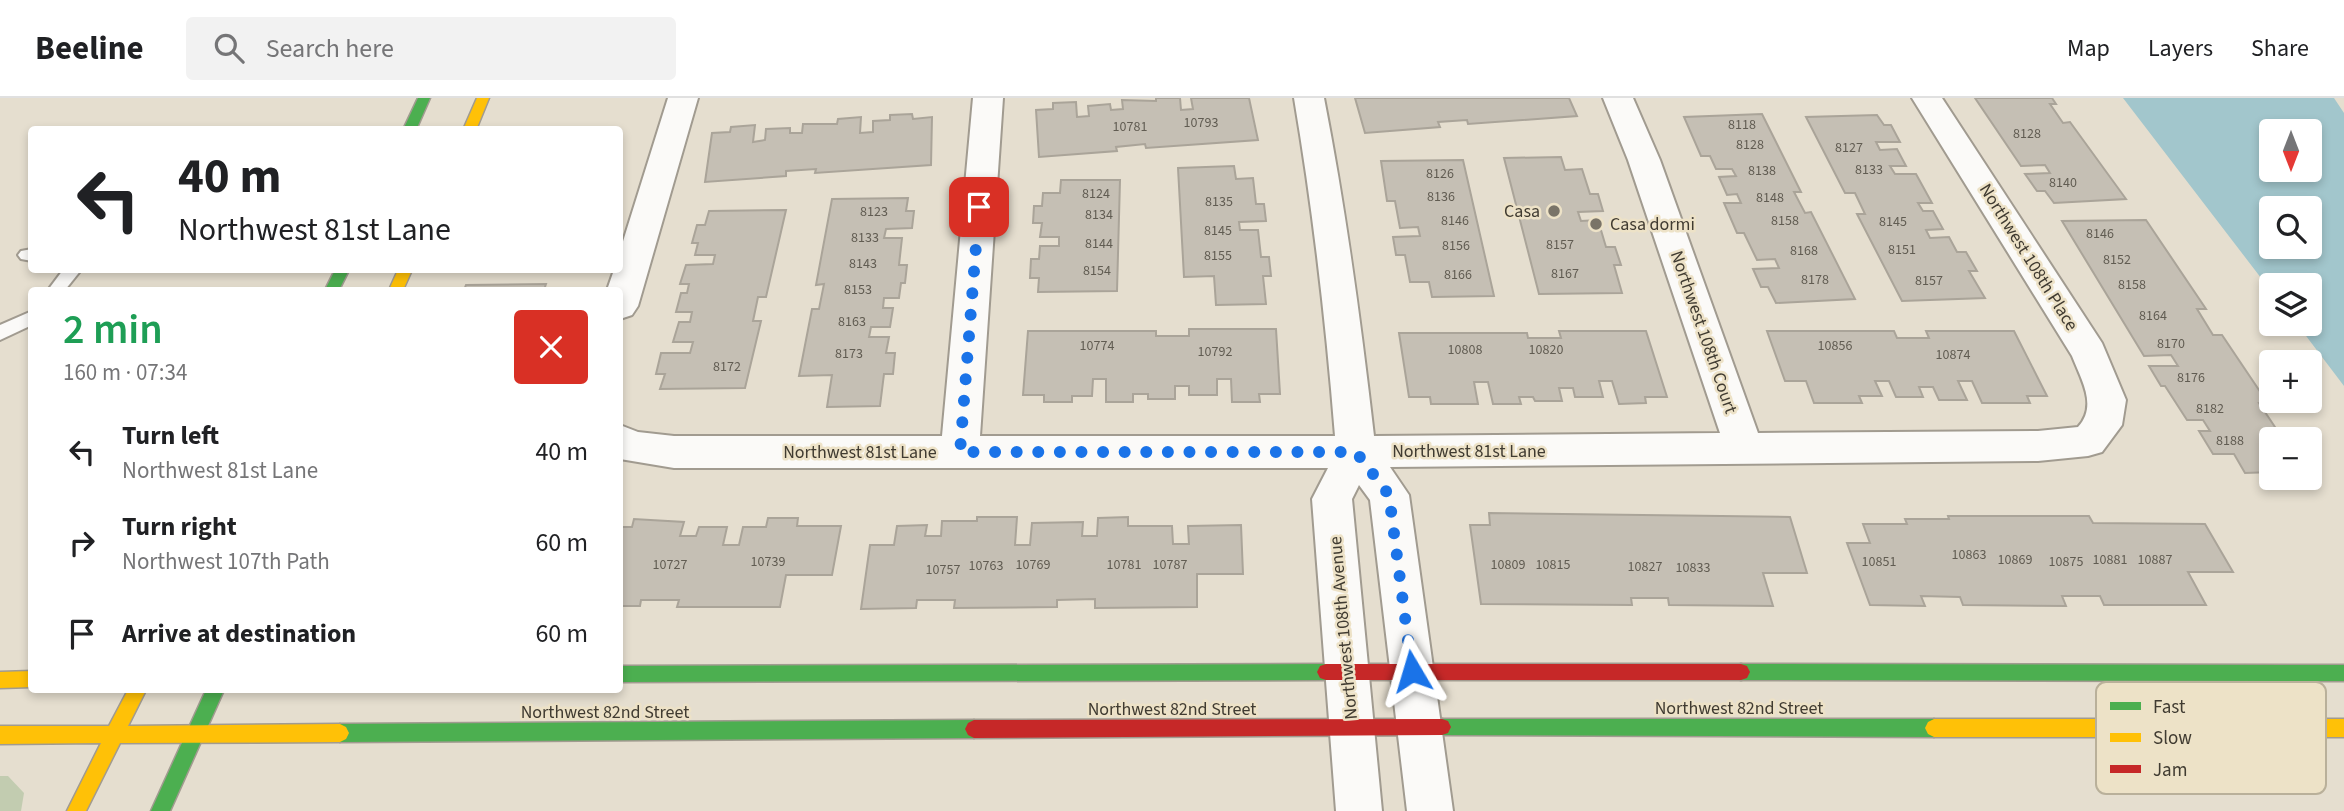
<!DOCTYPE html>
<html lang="en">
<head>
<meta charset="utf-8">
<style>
	:root { --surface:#fff; --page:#f2f2f2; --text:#202124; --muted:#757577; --line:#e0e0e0 }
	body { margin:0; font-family:"Source Sans 3",sans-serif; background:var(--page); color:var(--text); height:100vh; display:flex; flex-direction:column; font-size:26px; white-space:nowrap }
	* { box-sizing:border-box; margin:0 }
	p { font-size:23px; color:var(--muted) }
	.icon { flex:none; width:38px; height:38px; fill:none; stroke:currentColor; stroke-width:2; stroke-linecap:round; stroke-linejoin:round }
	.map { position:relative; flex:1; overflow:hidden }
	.drawer { position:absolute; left:28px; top:189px; width:595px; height:406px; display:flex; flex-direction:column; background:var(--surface); border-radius:7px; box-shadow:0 4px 10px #0003 }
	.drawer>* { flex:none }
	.guide { position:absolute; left:28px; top:28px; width:595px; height:147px; border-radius:7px; box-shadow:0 4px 10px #0003; background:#fff; color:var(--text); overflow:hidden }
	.needle { width:46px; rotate:180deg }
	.fabs { position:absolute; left:2259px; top:21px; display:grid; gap:14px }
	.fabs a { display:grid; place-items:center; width:63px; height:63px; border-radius:7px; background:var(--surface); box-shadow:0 4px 10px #0003; font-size:35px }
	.pin { position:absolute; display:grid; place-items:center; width:60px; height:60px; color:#fff; margin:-30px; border-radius:14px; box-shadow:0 4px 10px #0006 }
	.me { position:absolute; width:77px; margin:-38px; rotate:353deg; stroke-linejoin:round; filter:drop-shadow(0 0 5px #0008) }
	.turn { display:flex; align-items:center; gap:24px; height:147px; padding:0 35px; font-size:32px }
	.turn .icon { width:91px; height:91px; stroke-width:2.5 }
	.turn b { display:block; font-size:49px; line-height:60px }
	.round { display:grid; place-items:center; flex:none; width:74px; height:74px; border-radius:7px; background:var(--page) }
	.overview { display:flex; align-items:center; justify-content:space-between; height:119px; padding:0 35px }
	h1 { font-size:42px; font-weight:600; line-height:52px; color:#1e9e55 }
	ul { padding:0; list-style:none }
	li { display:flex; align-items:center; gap:21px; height:91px; padding:0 35px }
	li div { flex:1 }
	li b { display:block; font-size:26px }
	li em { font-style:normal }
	header { display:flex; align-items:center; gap:42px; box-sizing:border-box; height:98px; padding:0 35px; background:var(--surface); border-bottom:2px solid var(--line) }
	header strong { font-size:33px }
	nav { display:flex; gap:38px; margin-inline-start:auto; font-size:24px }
	.search { width:490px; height:63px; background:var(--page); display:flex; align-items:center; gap:18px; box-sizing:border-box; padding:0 24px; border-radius:7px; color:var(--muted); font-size:26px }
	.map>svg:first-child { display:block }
	.forest { fill:#c2ccb0 }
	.water { fill:#a2c6cc; fill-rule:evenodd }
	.building { fill:#c5bfb4; stroke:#aaa499; stroke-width:2 }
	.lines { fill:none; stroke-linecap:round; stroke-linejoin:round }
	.lane-casing { stroke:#a19b90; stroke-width:4 }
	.street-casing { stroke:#a19b90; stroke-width:4 }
	.fast-casing { stroke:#a19b90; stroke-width:3 }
	.slow-casing { stroke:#a19b90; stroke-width:3 }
	.jam-casing { stroke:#a19b90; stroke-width:3 }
	.lane { fill:#fbfaf8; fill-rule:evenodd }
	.street { fill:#fbfaf8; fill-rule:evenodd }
	.fast { fill:#4caf50; fill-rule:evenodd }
	.slow { fill:#ffc107; fill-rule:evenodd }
	.jam { fill:#c62828; fill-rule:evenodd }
	.route { stroke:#1a73e8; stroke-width:12; stroke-dasharray:0 21.6 }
	.poi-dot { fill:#7a7468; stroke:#ede2c7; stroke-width:2.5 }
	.labels { text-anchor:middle; stroke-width:5; stroke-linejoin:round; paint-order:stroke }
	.number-label { font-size:14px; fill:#615c52 }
	.poi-label { font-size:18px; fill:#403b31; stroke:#ede2c7; text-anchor:end }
	.street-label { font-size:18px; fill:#403b31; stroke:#ede2c7 }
	.key { fill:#ede2c7; stroke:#b9b09a; stroke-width:2 }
	.key-label { font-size:19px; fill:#403b31 }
</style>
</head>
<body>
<header>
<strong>Beeline</strong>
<div class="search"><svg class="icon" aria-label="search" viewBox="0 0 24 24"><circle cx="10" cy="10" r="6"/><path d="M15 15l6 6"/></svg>Search here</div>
<nav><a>Map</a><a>Layers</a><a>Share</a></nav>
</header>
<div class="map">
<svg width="2344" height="713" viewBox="0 0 2344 713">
	<rect width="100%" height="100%" fill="#e5decf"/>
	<path class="forest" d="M0,678H8L24,695L21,713H0Z"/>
	<path class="water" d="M2123,0H2334L2344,15V288L2297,226H2310V187H2272L2271,193ZM2272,33H2310V72H2272ZM2272,110H2310V149H2272Z"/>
	<g class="building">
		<path d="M1156,0H1180L1181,12L1193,11L1191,0H1249L1258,42L1146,50L1145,46L1116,49L1117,53L1039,59L1036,12L1053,11V5L1076,4L1077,19L1089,18L1088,8L1110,6L1111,12L1123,11L1122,2L1156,3Z"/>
		<path d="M1355,0H1569L1577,18L1468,26L1467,22L1438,24L1440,29L1365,35Z"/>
		<path d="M1975,0H2052L2056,6H2050L2063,25L2070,24L2126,101L2054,105L2045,93H2037L2025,76L2050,75L2045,67L2021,68Z"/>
		<path d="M912,16L913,21L932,19L931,67L815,75L816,71L786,73V78L705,84L712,35L730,34L731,29L755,27L753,44L765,42L766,31L790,30V35H802L803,26H837L838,21L861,19L860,35L873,34V23L890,22V17Z"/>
		<path d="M1762,16L1801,94H1794L1805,115L1811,114L1855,201L1776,205L1768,189H1761L1753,171L1779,170L1775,161L1757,162L1744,135H1737L1724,105H1741L1737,96L1727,97L1719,79L1736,78L1732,71H1716L1710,58H1701L1684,19Z"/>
		<path d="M1877,17L1884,27H1891L1900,44H1876L1880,52L1897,51L1906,68H1890L1895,76H1916L1932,105H1918L1923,113H1933L1943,131L1926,132L1930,140L1949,139L1957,154H1966L1977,173H1969L1985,200L1902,203L1857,116H1865L1855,95H1845L1806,19Z"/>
		<path d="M1561,59L1565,72L1582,71L1590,96H1598L1603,113L1578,114L1581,123L1598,122L1606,149H1615L1621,167H1614L1622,195L1539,196L1504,60Z"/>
		<path d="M1463,62L1494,198L1432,199L1429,184H1410L1405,157H1396L1393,139L1420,138L1418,129L1400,130L1395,103H1387L1381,63Z"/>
		<path d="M1234,68L1236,81L1253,80L1256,106H1264L1266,123L1239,124L1240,132H1258L1261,159H1269L1271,178H1263L1266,206L1216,207L1214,178L1184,179L1178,70Z"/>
		<path d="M1061,82H1120L1117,193L1038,194L1039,180H1030L1031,161H1039L1040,148H1059V139H1040L1042,125H1033L1034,108H1042L1043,95H1060Z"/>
		<path d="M908,100L906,113H914L912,130L886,131L884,140H902L899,167H907L905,185H901L899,200H884L883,210H893L890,229H871L869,239H889L886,255H895L893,276H884L880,308L827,309L832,277L799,278L812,211H819L824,186L816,187L832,101Z"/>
		<path d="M786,112L766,199H758L753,223H761L745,290L660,291L665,276H656L661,255H690L693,244H673L679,224H690L692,214H676L681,195H687L689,186H680L686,167L713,166L715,157H695L698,145H692L697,127H705L709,113Z"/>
		<path d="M2146,122L2206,211H2197L2213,237H2222L2267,304L2259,305L2277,332L2286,331L2292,341H2272V374L2245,375L2234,356H2213L2199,333H2210L2203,322H2187L2165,288H2161L2149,268H2178L2171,257L2144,258L2062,123Z"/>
		<path d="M546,186L544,192H464L466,187Z"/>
		<path d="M1189,231H1276L1280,296H1259L1260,304H1232L1231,281H1217V297H1189V288H1175V301H1148V296H1133V304H1106V281H1093L1092,298H1072V304H1044V297H1023L1028,233H1156V238H1189Z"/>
		<path d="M1559,233H1646L1667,299H1645L1646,305L1619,306L1612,283H1599L1603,299H1575L1573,290H1559L1562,303H1535L1533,299H1519L1521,306H1493L1488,284H1474L1478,306H1431L1430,299H1409L1399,235H1527L1528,240H1561Z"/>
		<path d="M1767,233H1894L1897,240H1929L1926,233H2014L2047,298H2027L2030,305H1982L1972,283H1958L1967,302H1939L1933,289H1919L1923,299H1896L1889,283H1875L1882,298H1859L1862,305H1814L1806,283H1785Z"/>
		<path d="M1489,415L1790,419L1807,475H1763L1773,508L1669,507L1668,500H1631L1632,507L1481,506L1470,427H1490Z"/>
		<path d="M1948,418H2089L2093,425L2205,426L2233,474H2188L2206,507H2104L2100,498H2062L2066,508L1963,507L1960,499L1921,498L1925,508L1870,507L1847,445H1870L1863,426H1907L1905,421H1949Z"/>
		<path d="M977,419H1017L1015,447H1030L1032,425L1083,424L1082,438H1097L1098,420L1128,419V428H1172L1173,446H1189L1188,428L1241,427L1243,476H1197V509L1095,510V501L1057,502V509L954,510L955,502H917L916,510L861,511L870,447H894L897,428L927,427L925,438H941L942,423H977Z"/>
		<path d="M768,420H798L797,428H841L832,477H786L780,509H677L679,502H641L640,508H620V429H632L634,421L684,424L680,438H696L699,429H727L723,447H739L743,429H766Z"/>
	</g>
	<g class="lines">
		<defs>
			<g id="lane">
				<path d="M32,151V163L21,161L18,157L21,153Z"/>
				<path d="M63,172H81L65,192H48Z"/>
				<path d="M32,213V227L0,242V227Z"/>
			</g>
			<g id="street">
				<path d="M668,0H698L638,208L632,217L620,221V192H607L614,172H620V153Z"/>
				<path d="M973,0H1003L980,338H1335C1326,225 1313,112 1294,0H1324C1346,112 1361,225 1374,338L1720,335L1628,62L1603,0H1633L1660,62L1758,335L2038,333L2078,329C2098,308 2081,281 2072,258L1912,0H1942L2102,245L2126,302L2122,327L2102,354L2088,358L2038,363L1390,369L1409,397L1453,713H1407L1370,402L1359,387L1352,401L1382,713H1336L1312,401L1328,370H674L620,361V327L638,334L674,338H942Z"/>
			</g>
			<g id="fast">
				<path d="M418,0H430L416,32H403Z"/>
				<path d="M335,172H349L339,192H325Z"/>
				<path d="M1326,566L1332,568L1335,574L1332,580L1326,582L620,584V568Z"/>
				<path d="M1741,566L2344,567V583L1741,582L1735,580L1732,574L1735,568Z"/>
				<path d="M206,592H224L170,713H151Z"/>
				<path d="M1442,621H1934L1940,624L1943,630L1940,636L1934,639L1442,637L1436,635L1433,629L1436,623Z"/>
				<path d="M974,622L980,625L983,631L980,637L974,640L340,644L334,641L331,635L334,629L340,626Z"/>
			</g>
			<g id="slow">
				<path d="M477,0H489L476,32H463Z"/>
				<path d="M398,172H412L403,192H389Z"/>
				<path d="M32,573V589L0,590V574Z"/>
				<path d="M128,592H146L128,628L340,626L346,629L349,635L346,641L340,644L120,645L86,713H67L101,645L0,646V628H109Z"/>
				<path d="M1934,621H2344V639H1934L1928,636L1925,630L1928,624Z"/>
			</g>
			<g id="jam">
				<path d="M1326,566H1741L1747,568L1750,574L1747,580L1741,582H1326L1320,580L1317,574L1320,568Z"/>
				<path d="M1442,621L1448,623L1451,629L1448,635L1442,637L974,640L968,637L965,631L968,625L974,622Z"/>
			</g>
		</defs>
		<use href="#lane" class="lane-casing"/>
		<use href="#street" class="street-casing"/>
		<use href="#fast" class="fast-casing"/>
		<use href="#slow" class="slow-casing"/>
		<use href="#jam" class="jam-casing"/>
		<use href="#lane" class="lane"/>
		<use href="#street" class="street"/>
		<use href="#fast" class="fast"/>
		<use href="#slow" class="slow"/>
		<use href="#jam" class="jam"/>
	</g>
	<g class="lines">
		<path class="route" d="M979,109L960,354H1356L1389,397L1412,573"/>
	</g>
	<g class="poi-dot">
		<circle cx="1554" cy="113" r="7"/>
		<circle cx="1596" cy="126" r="7"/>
	</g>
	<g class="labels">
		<g class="number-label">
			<text x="1201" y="29">10793</text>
			<text x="1742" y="31">8118</text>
			<text x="1130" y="33">10781</text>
			<text x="2027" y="40">8128</text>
			<text x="1750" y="51">8128</text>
			<text x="1849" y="54">8127</text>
			<text x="1869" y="76">8133</text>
			<text x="1762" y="77">8138</text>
			<text x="1440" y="80">8126</text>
			<text x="2063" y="89">8140</text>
			<text x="1096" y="100">8124</text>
			<text x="1441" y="103">8136</text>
			<text x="1770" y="104">8148</text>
			<text x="1219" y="108">8135</text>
			<text x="874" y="118">8123</text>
			<text x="1099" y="121">8134</text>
			<text x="1455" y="127">8146</text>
			<text x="1785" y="127">8158</text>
			<text x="1893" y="128">8145</text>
			<text x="1218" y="137">8145</text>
			<text x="2100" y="140">8146</text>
			<text x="865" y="144">8133</text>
			<text x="1099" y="150">8144</text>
			<text x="1560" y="151">8157</text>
			<text x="1456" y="152">8156</text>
			<text x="1902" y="156">8151</text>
			<text x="1804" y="157">8168</text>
			<text x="1218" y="162">8155</text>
			<text x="2117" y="166">8152</text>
			<text x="863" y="170">8143</text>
			<text x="1097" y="177">8154</text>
			<text x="1565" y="180">8167</text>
			<text x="1458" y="181">8166</text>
			<text x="1815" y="186">8178</text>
			<text x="1929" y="187">8157</text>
			<text x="2132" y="191">8158</text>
			<text x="858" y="196">8153</text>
			<text x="2153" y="222">8164</text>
			<text x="852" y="228">8163</text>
			<text x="2171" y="250">8170</text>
			<text x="1097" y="252">10774</text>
			<text x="1835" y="252">10856</text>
			<text x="1465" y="256">10808</text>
			<text x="1546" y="256">10820</text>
			<text x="1215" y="258">10792</text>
			<text x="849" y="260">8173</text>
			<text x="1953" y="261">10874</text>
			<text x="727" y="273">8172</text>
			<text x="2191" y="284">8176</text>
			<text x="2210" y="315">8182</text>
			<text x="2230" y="347">8188</text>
			<text x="1969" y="461">10863</text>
			<text x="2015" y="466">10869</text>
			<text x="2110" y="466">10881</text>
			<text x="2155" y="466">10887</text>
			<text x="768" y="468">10739</text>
			<text x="1879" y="468">10851</text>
			<text x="2066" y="468">10875</text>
			<text x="670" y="471">10727</text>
			<text x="1033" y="471">10769</text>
			<text x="1124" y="471">10781</text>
			<text x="1170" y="471">10787</text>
			<text x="1508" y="471">10809</text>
			<text x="1553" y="471">10815</text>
			<text x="986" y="472">10763</text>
			<text x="1645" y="473">10827</text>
			<text x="1693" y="474">10833</text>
			<text x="943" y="476">10757</text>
		</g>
		<g class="poi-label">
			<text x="1540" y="119">Casa</text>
			<text x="1610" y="132" text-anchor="start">Casa dormi</text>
		</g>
		<g class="street-label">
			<text transform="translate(2029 159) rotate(58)" y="6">Northwest 108th Place</text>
			<text transform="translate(1704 234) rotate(71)" y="6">Northwest 108th Court</text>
			<text x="1469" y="359">Northwest 81st Lane</text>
			<text x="860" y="360">Northwest 81st Lane</text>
			<text transform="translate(1343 530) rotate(-95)" y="6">Northwest 108th Avenue</text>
			<text x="1739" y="616">Northwest 82nd Street</text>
			<text x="1172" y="617">Northwest 82nd Street</text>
			<text x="605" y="620">Northwest 82nd Street</text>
		</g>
	</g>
	<rect x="2096" y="584" width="230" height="112" rx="10" class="key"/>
	<rect x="2110" y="604" width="31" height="8" fill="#4caf50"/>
	<rect x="2110" y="635" width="31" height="9" fill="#ffc107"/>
	<rect x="2110" y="667" width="31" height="8" fill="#c62828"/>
	<g class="key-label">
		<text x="2153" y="615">Fast</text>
		<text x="2153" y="646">Slow</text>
		<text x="2153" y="678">Jam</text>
	</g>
</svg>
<div class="fabs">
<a><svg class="needle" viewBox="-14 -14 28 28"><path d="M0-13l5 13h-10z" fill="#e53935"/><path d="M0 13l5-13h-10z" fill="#757577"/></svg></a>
<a><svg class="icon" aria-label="search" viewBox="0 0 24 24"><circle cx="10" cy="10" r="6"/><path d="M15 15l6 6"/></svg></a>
<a><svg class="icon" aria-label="layers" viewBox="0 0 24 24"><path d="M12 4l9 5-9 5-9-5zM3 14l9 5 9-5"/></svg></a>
<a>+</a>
<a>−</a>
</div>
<div class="pin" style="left:979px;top:109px;background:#d93025"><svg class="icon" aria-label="arrive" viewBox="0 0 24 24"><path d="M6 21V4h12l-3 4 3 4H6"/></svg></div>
<svg class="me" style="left:1412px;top:573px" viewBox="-20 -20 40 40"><path d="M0-17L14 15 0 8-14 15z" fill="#1a73e8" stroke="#fff" stroke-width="4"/></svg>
<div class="guide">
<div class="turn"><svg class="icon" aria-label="left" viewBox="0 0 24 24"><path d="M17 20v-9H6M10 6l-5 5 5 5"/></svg><div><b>40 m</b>Northwest 81st Lane</div></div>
</div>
<section class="drawer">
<div class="overview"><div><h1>2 min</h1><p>160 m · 07:34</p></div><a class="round" style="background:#d93025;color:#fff"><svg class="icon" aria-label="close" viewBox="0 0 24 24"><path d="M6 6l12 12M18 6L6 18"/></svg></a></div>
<ul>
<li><svg class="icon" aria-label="left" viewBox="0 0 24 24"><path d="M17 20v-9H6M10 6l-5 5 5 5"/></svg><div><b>Turn left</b><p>Northwest 81st Lane</p></div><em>40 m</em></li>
<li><svg class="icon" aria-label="right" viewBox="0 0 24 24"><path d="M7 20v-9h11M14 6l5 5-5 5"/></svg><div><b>Turn right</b><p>Northwest 107th Path</p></div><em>60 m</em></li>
<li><svg class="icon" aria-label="arrive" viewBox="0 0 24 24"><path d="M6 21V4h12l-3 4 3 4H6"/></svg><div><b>Arrive at destination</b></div><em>60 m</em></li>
</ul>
</section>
</div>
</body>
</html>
